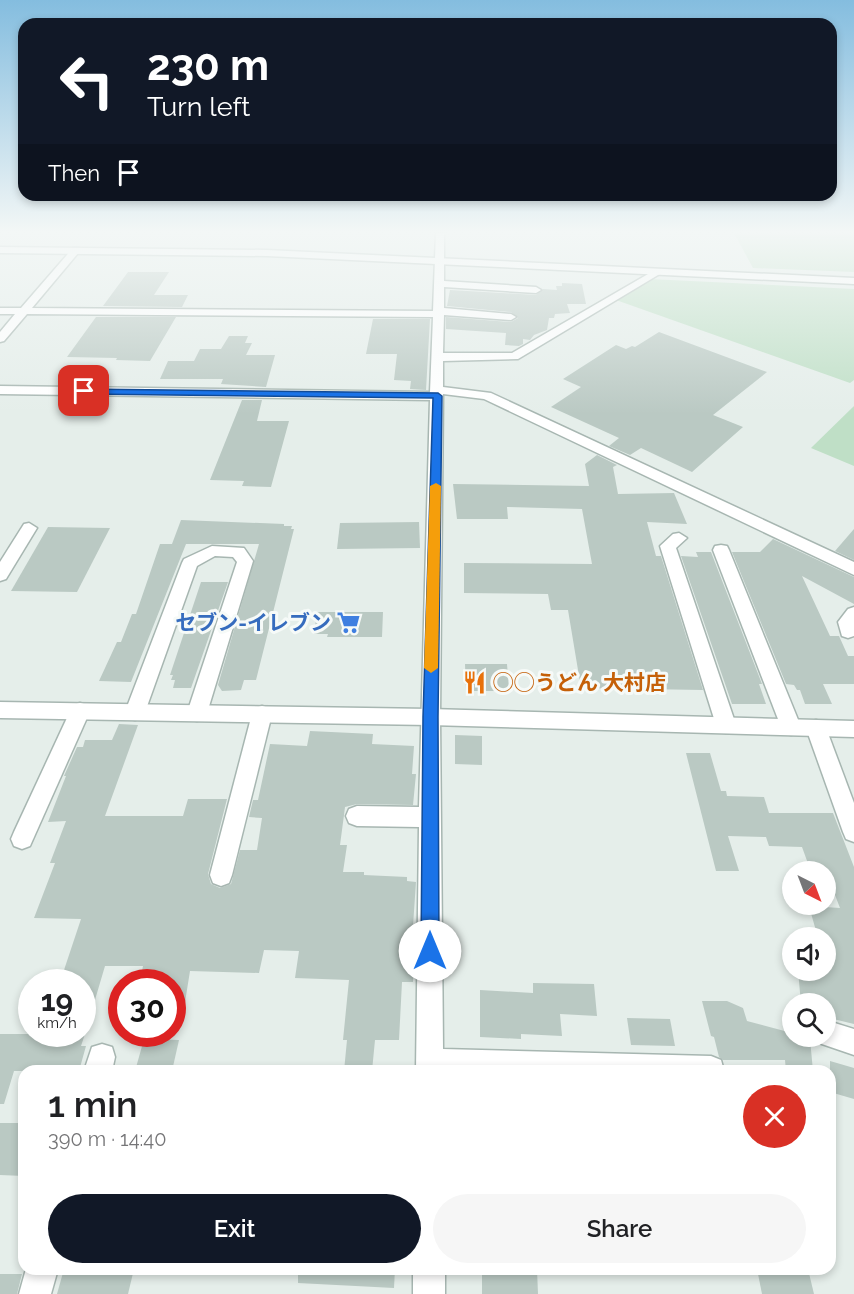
<!DOCTYPE html>
<html lang="en">
<head>
<meta charset="utf-8">
<style>
	:root { --surface:#fff; --page:#f6f6f6; --text:#202124; --muted:#757577; --accent:#111827 }
	body { margin:0; font-family:Raleway,"Noto Sans JP",sans-serif; background:var(--page); color:var(--text); height:100vh; display:flex; flex-direction:column; font-size:22px; white-space:nowrap }
	* { box-sizing:border-box; margin:0 }
	p { font-size:20px; color:var(--muted) }
	.icon { flex:none; width:33px; height:33px; fill:none; stroke:currentColor; stroke-width:2; stroke-linecap:round; stroke-linejoin:round }
	.map { position:relative; flex:1; overflow:hidden }
	.drawer { position:absolute; left:18px; top:1065px; width:818px; height:210px; display:flex; flex-direction:column; background:var(--surface); border-radius:18px; box-shadow:0 3px 9px #0003 }
	.drawer>* { flex:none }
	.top-card { position:absolute; left:18px; top:18px; width:819px; height:183px; border-radius:18px; box-shadow:0 3px 9px #0003; background:#111827; color:#fff; overflow:hidden }
	.needle { width:39px; rotate:138deg }
	.buttons { position:absolute; left:782px; top:861px; display:grid; gap:12px }
	.buttons a { display:grid; place-items:center; width:54px; height:54px; border-radius:50%; background:var(--surface); box-shadow:0 3px 9px #0003; font-size:30px }
	.speed { position:absolute; left:18px; top:969px; display:flex; gap:12px; font-size:30px; font-weight:700; text-align:center }
	.speed>* { display:grid; place-content:center; width:78px; height:78px; border-radius:50%; background:var(--surface); box-shadow:0 3px 9px #0003; line-height:1 }
	.speed small { font-size:15px; font-weight:400 }
	.speed .limit { border:9px solid #d22; background:#fff; color:#111 }
	.pin { position:absolute; display:grid; place-items:center; width:51px; height:51px; color:#fff; margin:-26px; border-radius:12px; box-shadow:0 3px 9px #0006 }
	.me { position:absolute; width:66px; margin:-33px; rotate:0deg; stroke-linejoin:round; filter:drop-shadow(0 0 4px #0008) }
	.turn { display:flex; align-items:center; gap:21px; height:126px; padding:0 30px; font-size:27px }
	.turn .icon { width:78px; height:78px; stroke-width:2.5 }
	.turn b { display:block; font-size:42px; line-height:51px }
	.then { display:flex; align-items:center; height:57px; padding:0 30px; background:#0003; gap:12px; font-size:22px }
	.round { display:grid; place-items:center; flex:none; width:63px; height:63px; border-radius:32px; background:var(--page) }
	.summary { display:flex; align-items:center; justify-content:space-between; height:102px; padding:0 30px }
	h1 { font-size:36px; font-weight:600; line-height:45px }
	.primary-button { display:flex; gap:12px; margin-top:auto; padding:12px 30px }
	.primary-button a { flex:1; height:69px; border-radius:36px; background:var(--accent); color:#fff; font-size:24px; font-weight:600; line-height:69px; text-align:center }
	.primary-button a+a { background:var(--page); color:var(--text) }
	.map>svg:first-child { display:block }
	.green { fill:#bfdfc6 }
	.building { fill:#bac9c3 }
	.lines { fill:none; stroke-linecap:round; stroke-linejoin:round }
	.minor-casing { stroke:#a7b6b1; stroke-width:3 }
	.tertiary-casing { stroke:#a7b6b1; stroke-width:3 }
	.minor { fill:#fff; fill-rule:evenodd }
	.tertiary { fill:#fff; fill-rule:evenodd }
	.route { fill:#1a73e8; stroke:#114b97; stroke-width:1.5 }
	.slow { fill:#f59e0b }
	.labels { text-anchor:middle; stroke-width:6; stroke-linejoin:round; paint-order:stroke }
	.shop-label { font-size:21px; font-weight:bold; fill:#366cbe; stroke:#f6faf8; text-anchor:end }
	.food-label { font-size:21px; font-weight:bold; fill:#c56008; stroke:#f6faf8; text-anchor:start }
</style>
</head>
<body>
<div class="map">
<svg width="854" height="1294" viewBox="0 0 854 1294">
	<rect width="100%" height="100%" fill="#e5eeea"/>
	<g class="green">
		<path d="M734,233H854V272L753,268Z"/>
		<path d="M649,279L854,289V380L850,383L616,300Z"/>
		<path d="M854,406V466L811,448Z"/>
	</g>
	<g class="building">
		<path d="M128,272H169L154,295H188L182,307L103,306Z"/>
		<path d="M562,283L582,284L586,304H567L570,313L555,314L554,318H549L547,330L534,335L530,340L523,339V344L519,346L505,345L506,333L446,329V317L511,322L518,318L511,312L447,306L450,290L536,295L543,289L557,290L556,286H562Z"/>
		<path d="M96,317H176L150,361L116,360L117,358L67,357Z"/>
		<path d="M373,319H430L426,390L410,389L411,381L394,380L397,354H366Z"/>
		<path d="M659,332L767,372L713,415L743,427L692,472L641,448L630,455L609,446L619,438L551,407L581,387L563,379L616,345L626,349L632,346L635,347Z"/>
		<path d="M229,336H248L245,343H252L246,355H275L266,387L221,384L223,379H160L168,361H194L200,349H221Z"/>
		<path d="M242,400H262L257,421H289L271,487L242,486L244,481L210,480Z"/>
		<path d="M597,455L617,465L613,467L618,494L674,493L687,524L647,522L656,556H661L703,690L581,688L568,610H551L548,594L464,593V563L592,564L582,509L507,507L508,519H457L453,484L589,486L585,464Z"/>
		<path d="M181,520L284,524V526H292L291,529H294L256,680H244L241,690L222,691L218,685L259,544H172Z"/>
		<path d="M419,522L420,548L337,549L340,523Z"/>
		<path d="M48,527L110,528L77,592L11,591Z"/>
		<path d="M854,529V560L835,551Z"/>
		<path d="M773,539L854,577V604L802,576L830,636H839L848,656H854V684H823L832,704H805L800,690H797L794,685L786,684L732,552H760Z"/>
		<path d="M160,544H186L131,682L99,681L117,642H121L132,614H136Z"/>
		<path d="M696,552H711L762,684H759L766,704H732L681,556L698,557Z"/>
		<path d="M201,582H228L191,688H173L175,680H171L173,675H170Z"/>
		<path d="M317,612H383L382,637H327L328,634H314Z"/>
		<path d="M465,664H507L509,691H466Z"/>
		<path d="M119,724L138,725L105,816H183L188,799H227L208,874L211,884L220,888L231,884L240,850H257L262,818L249,817L253,800H258L270,744L307,746L310,731L373,734L372,744L414,746L412,774H416L413,805L357,804L345,807L344,815L340,845H347L343,872H364V875L407,877V881L416,882L411,955H414L413,982H402L399,1040H375L372,1071H344L347,1040H343L349,980L295,978L299,951L264,950L259,973L190,971L182,1021L172,1020V982H155L157,971H142L143,966H105L87,1027L82,1026V982H60L81,919L34,918L55,863H50L66,821L48,822L66,776H64L77,747H83L85,740H112Z"/>
		<path d="M455,735L482,736V765L455,764Z"/>
		<path d="M686,753H710L721,791H726L727,796L764,797L769,813H833L854,867V1024L825,1017V1004H801L798,970H825V938H818L809,906L840,908L825,869H810L802,847L769,846L766,837L728,836L739,871H716Z"/>
		<path d="M533,983L594,984L597,1016L560,1014L562,1036L521,1034V1039L480,1037V990L533,993Z"/>
		<path d="M702,1001H727L743,1008L747,1021L792,1033V1036L810,1039L813,1071H786L785,1060H723L719,1057L714,1037L711,1036Z"/>
		<path d="M627,1018L670,1019L675,1046L631,1045Z"/>
		<path d="M0,1034H85L81,1046H86L79,1071H14L4,1104H0Z"/>
		<path d="M144,1039L179,1040L172,1071H135Z"/>
		<path d="M830,1061L854,1068V1099L830,1092Z"/>
		<path d="M0,1123H24V1176L0,1175Z"/>
		<path d="M64,1269H134L128,1294H57Z"/>
		<path d="M298,1269H395L394,1288L298,1283Z"/>
		<path d="M482,1269H537L538,1294H482Z"/>
		<path d="M757,1269H808L814,1294H762Z"/>
		<path d="M0,1274H22L17,1294H0Z"/>
	</g>
	<g class="lines">
		<defs>
			<g id="minor">
				<path d="M436,233H444V281L536,287L541,290L536,293L444,287V308L511,314L516,317L511,320L444,315L443,353H512L655,270L663,272L518,359L443,361V387L491,393L854,562V575L484,399L443,394L440,717L443,1049L711,1056L721,1060L724,1071H416L419,827L357,826L349,823L346,816L349,809L357,806L419,807L430,400L0,394V386L430,392L433,317L27,314L4,341L0,342V332L15,314H0V308H21L73,248H79V252L32,308L433,311Z"/>
				<path d="M29,523L37,528L6,579L0,581V562L24,524Z"/>
				<path d="M679,533L687,538L676,548L736,725L733,731L726,733L719,731L716,725L660,546L673,534Z"/>
				<path d="M721,545L727,546L729,550L801,727L798,733L791,735L784,733L781,727L713,550L715,546Z"/>
				<path d="M212,546L244,548L253,561L207,713L204,719L197,721L190,719L187,713L237,562L233,557L215,556L197,566L145,712L142,718L135,720L128,718L125,712L182,563L184,559Z"/>
				<path d="M854,607V636L848,638L842,636L838,622L848,609Z"/>
				<path d="M80,703L87,705L90,711L30,846L22,849L14,846L11,839L14,832L73,705Z"/>
				<path d="M262,706L269,708L272,714L232,875L229,883L221,886L213,883L210,875L252,714L255,708Z"/>
				<path d="M816,720L823,722L826,728L854,803V842L846,839L843,832L806,728L809,722Z"/>
				<path d="M825,1020L854,1029V1055L816,1042L813,1036H825Z"/>
				<path d="M102,1044L112,1047L115,1057L112,1071H84L92,1047Z"/>
				<path d="M26,1269H58L51,1294H19Z"/>
				<rect x="413" y="1269" width="32" height="25"/>
			</g>
			<g id="tertiary">
				<path d="M0,247L267,250L854,278V284L267,256L0,253Z"/>
				<path d="M0,702L430,709L854,721V737L430,725L0,718Z"/>
			</g>
		</defs>
		<use href="#minor" class="minor-casing"/>
		<use href="#tertiary" class="tertiary-casing"/>
		<use href="#minor" class="minor"/>
		<use href="#tertiary" class="tertiary"/>
	</g>
	<linearGradient id="sky" x2="0" y2="1"><stop stop-color="#84bddf"/><stop offset="0.56" stop-color="#f3f7f6"/><stop offset="1" stop-color="#f3f7f6" stop-opacity="0"/></linearGradient>
	<rect width="854" height="414" fill="url(#sky)"/>
	<path class="route" d="M81,389L438,393L442,396L438,717L439,951L437,957L430,960L423,957L421,951L423,717L433,398L84,394L80,391Z"/>
	<path class="slow" d="M436,483L441,486L438,668L431,673L424,668L430,486Z"/>
	<defs>
		<symbol id="supermarket-bare" viewBox="-9 -9 18 18"><path d="M-6-5.5h2.5l.6 2H6L4.5 2H-2.5L-4.4-4H-6ZM-1.5 3.2a1.3 1.3 0 1 0 .1 0ZM3 3.2a1.3 1.3 0 1 0 .1 0Z" fill="#3f7fe0" stroke="#f6faf8" stroke-width="2.5" paint-order="stroke"/></symbol>
		<symbol id="restaurant-bare" viewBox="-9 -9 18 18"><path d="M-5-6h1v4h1v-4h1v4h1v-4h1v5L-1.5 .5V6h-2V.5L-5-1ZM5-6V6H3V1.5H1.5Q1.5-4 5-6Z" fill="#e8710a" stroke="#f6faf8" stroke-width="2.5" paint-order="stroke"/></symbol>
	</defs>
	<g fill-rule="evenodd">
		<use href="#supermarket-bare" x="332" y="606" width="33" height="33"/>
		<use href="#restaurant-bare" x="458" y="666" width="33" height="33"/>
	</g>
	<g class="labels">
		<g class="shop-label">
			<text x="331" y="630">セブン-イレブン</text>
		</g>
		<g class="food-label">
			<text x="493" y="690">◯◯うどん 大村店</text>
		</g>
	</g>
</svg>
<div class="buttons">
<a><svg class="needle" viewBox="-14 -14 28 28"><path d="M0-13l5 13h-10z" fill="#e53935"/><path d="M0 13l5-13h-10z" fill="#757577"/></svg></a>
<a><svg class="icon" aria-label="sound" viewBox="0 0 24 24"><path d="M4 9h4l5-4v14l-5-4H4zM17 9q2 3 0 6"/></svg></a>
<a><svg class="icon" aria-label="search" viewBox="0 0 24 24"><circle cx="10" cy="10" r="6"/><path d="M15 15l6 6"/></svg></a>
</div>
<div class="speed"><div>19<small>km/h</small></div><div class="limit">30</div></div>
<div class="pin" style="left:84px;top:391px;background:#d93025"><svg class="icon" aria-label="arrive" viewBox="0 0 24 24"><path d="M6 21V4h12l-3 4 3 4H6"/></svg></div>
<svg class="me" style="left:430px;top:951px" viewBox="-20 -20 40 40"><circle r="19" fill="#fff"/><path d="M0-13L10 11 0 6-10 11z" fill="#1a73e8"/></svg>
<div class="top-card">
<div class="turn"><svg class="icon" aria-label="left" viewBox="0 0 24 24"><path d="M17 20v-9H6M10 6l-5 5 5 5"/></svg><div><b>230 m</b>Turn left</div></div>
<div class="then">Then<svg class="icon" aria-label="arrive" viewBox="0 0 24 24"><path d="M6 21V4h12l-3 4 3 4H6"/></svg></div>
</div>
<section class="drawer">
<div class="summary"><div><h1>1 min</h1><p>390 m · 14:40</p></div><a class="round" style="background:#d93025;color:#fff"><svg class="icon" aria-label="close" viewBox="0 0 24 24"><path d="M6 6l12 12M18 6L6 18"/></svg></a></div>
<div class="primary-button"><a>Exit</a><a>Share</a></div>
</section>
</div>
</body>
</html>
